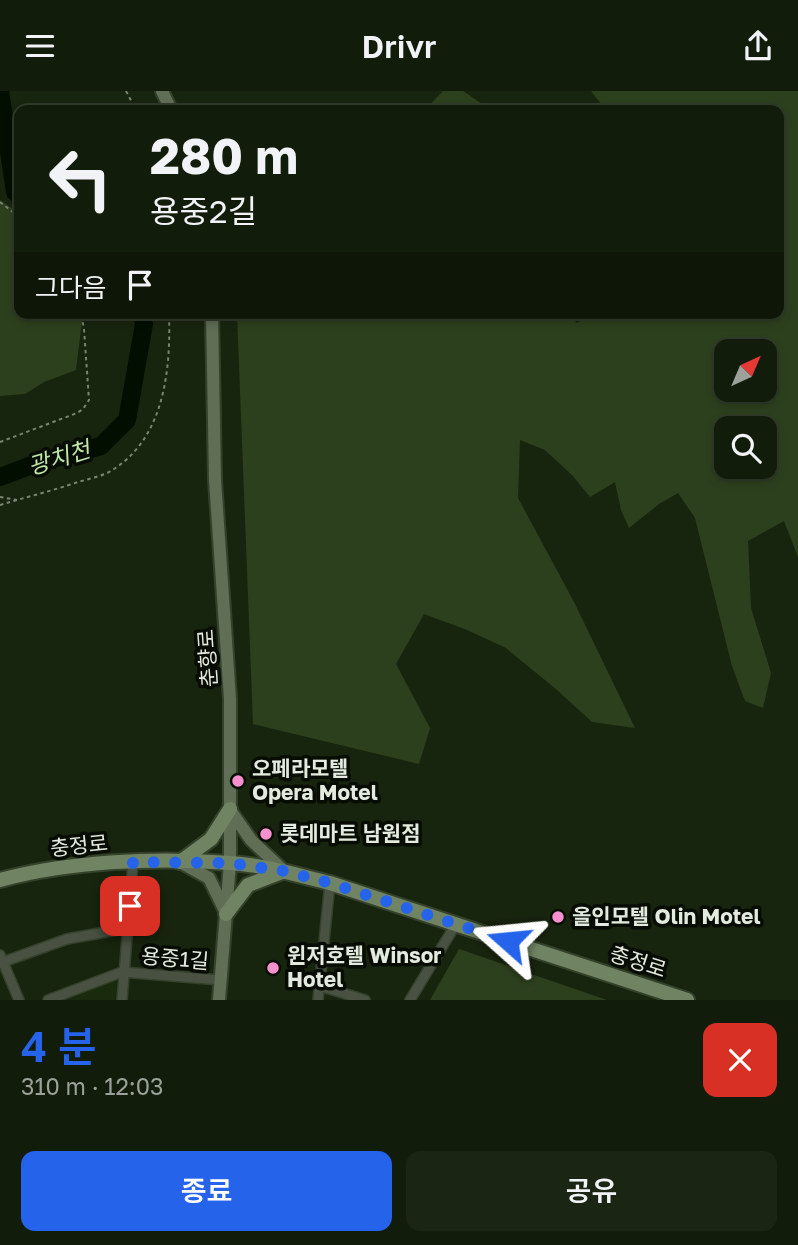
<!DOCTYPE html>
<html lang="ko">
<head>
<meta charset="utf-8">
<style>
	:root { --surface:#121c0a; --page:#1b2513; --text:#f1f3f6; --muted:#9ca19c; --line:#313a2b; --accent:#2563eb }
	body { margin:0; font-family:"Golos Text","Noto Sans KR",sans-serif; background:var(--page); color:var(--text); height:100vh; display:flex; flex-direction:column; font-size:26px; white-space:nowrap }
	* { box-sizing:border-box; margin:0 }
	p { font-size:23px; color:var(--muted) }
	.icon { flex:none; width:38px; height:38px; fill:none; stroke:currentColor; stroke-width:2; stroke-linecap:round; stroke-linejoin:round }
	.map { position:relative; height:909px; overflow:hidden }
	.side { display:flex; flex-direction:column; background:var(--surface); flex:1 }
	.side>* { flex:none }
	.hud { position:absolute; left:14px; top:14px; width:770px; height:214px; border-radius:14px; box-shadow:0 4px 10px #0003,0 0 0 2px var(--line); background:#121c0a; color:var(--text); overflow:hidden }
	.needle { width:46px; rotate:44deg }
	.buttons { position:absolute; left:714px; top:248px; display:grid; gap:14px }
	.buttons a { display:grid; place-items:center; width:63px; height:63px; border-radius:14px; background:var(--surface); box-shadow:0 4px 10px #0003,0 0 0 2px var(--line); font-size:35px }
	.pin { position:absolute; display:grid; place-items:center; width:60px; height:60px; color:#fff; margin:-30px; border-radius:14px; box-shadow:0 4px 10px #0006 }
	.me { position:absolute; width:77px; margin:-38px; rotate:288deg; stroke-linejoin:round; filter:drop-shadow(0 0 5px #0008) }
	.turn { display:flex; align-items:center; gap:24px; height:147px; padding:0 21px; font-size:32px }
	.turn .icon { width:91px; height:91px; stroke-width:2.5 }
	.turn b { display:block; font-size:49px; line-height:60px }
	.then { display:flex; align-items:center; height:66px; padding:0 21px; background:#0003; gap:14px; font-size:26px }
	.round { display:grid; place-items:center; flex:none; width:74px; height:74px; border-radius:14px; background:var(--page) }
	.summary { display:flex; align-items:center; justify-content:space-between; height:119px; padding:0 21px }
	h1 { font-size:42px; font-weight:600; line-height:52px; color:var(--accent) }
	.button { display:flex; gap:14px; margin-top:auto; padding:14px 21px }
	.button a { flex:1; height:80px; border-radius:14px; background:var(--accent); color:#fff; font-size:28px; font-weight:600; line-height:80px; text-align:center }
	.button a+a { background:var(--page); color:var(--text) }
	header { display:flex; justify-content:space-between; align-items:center; height:91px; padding:0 21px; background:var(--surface); font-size:32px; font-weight:600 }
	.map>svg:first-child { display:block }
	.built { fill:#1a2b0d }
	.green { fill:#2d401e; fill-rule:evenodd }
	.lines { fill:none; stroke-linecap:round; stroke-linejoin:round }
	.river { stroke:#010e00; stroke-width:18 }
	.street-casing { stroke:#34412b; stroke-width:12 }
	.secondary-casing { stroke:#34412b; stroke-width:16 }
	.primary-casing { stroke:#34412b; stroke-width:18 }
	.path { stroke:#798471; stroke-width:2; stroke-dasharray:3.5 3.5; stroke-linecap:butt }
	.street { stroke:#495242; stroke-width:9 }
	.secondary { stroke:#5f6e55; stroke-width:12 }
	.primary { stroke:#708463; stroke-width:14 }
	.route { stroke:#2563eb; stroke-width:12; stroke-dasharray:0 21.6 }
	.poi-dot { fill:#f690cf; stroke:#070c04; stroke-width:2.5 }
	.labels { text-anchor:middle; stroke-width:7; stroke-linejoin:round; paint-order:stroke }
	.street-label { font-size:21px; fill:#e2ebdd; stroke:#070c04 }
	.poi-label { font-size:21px; font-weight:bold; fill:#e2ebdd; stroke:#070c04; text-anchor:start }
	.water-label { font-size:23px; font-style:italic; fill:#c0e6a7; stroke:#070c04 }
</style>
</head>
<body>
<header><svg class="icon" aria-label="menu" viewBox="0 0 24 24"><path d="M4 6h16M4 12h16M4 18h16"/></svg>Drivr<svg class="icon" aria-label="share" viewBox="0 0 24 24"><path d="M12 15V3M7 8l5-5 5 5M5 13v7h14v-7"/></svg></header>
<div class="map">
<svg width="798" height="909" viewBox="0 0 798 909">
	<rect width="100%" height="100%" fill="#18250e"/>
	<path class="built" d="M114,889L117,893L115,909H68Z"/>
	<g class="green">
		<path d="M443,0H463L482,13L483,19H425Z"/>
		<path d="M591,0H798V466L784,430L748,450L751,517L771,582L763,617L745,610L732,575L695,427L678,402L659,413L629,437L621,419L615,391L590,406L572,384L545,359L520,349L518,407L574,511L635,637L592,631L557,599L506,557L467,539L424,523L396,573L430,637L419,673L253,633L237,222H566L577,232L596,222H779V19H606ZM726,261H765V299H726ZM726,338H765V376H726Z"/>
		<path d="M0,109L19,122V222H83L76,279L44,291L25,303L0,305Z"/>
		<path d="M459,858L607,909H430Z"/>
	</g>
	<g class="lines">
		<g class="river">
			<path d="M0,0L15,101L19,104"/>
			<path d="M0,386L37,372L101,355L127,329L144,233L142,222"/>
		</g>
		<defs>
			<g id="street">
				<path d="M0,864L19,909"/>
				<path d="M0,872L67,848L128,837"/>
				<path d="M320,895L365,909"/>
				<path d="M48,909L122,881L220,889"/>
				<path d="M122,909L133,771"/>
				<path d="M318,909L330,792"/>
				<path d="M410,909L456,833"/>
			</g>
			<g id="secondary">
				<path d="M162,0L171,19"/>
				<path d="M212,222L215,389L230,608V772L219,909"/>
				<path d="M230,719L251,749L284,780"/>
				<path d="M180,771L209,787L225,820"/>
			</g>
			<g id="primary">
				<path d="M180,771L211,748L230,718"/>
				<path d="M0,789C70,770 157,766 230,772C264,774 297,784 330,792L687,909"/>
				<path d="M226,823L248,794L282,781"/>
			</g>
		</defs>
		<use href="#street" class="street-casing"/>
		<use href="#secondary" class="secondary-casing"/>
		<use href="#primary" class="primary-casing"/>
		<g class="path">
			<path d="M126,0L136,19"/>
			<path d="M0,111L19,126"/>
			<path d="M0,351L77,322L83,318L89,309L84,238L81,222"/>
			<path d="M0,406L17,409"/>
			<path d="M0,414C26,406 52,400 78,391C88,388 99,386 109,381C164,350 171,280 169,222"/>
		</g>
		<use href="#street" class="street"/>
		<use href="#secondary" class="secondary"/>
		<use href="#primary" class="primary"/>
	</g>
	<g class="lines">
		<path class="route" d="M130,815L133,771L230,772L284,780L330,792L508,850"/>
	</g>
	<g class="poi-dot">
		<circle cx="238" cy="690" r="7"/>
		<circle cx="266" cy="743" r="7"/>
		<circle cx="558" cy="826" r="7"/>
		<circle cx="273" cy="877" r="7"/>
	</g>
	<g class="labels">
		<g class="street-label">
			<text transform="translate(208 567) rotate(-94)" y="7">춘향로</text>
			<text transform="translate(79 755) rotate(-6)" y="7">충정로</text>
			<text transform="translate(175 868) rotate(5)" y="7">용중1길</text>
			<text transform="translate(638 871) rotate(18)" y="7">충정로</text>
		</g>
		<g class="poi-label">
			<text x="252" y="685">오페라모텔<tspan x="252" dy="24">Opera Motel</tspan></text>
			<text x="280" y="750">롯데마트 남원점</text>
			<text x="572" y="833">올인모텔 Olin Motel</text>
			<text x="287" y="872">윈저호텔 Winsor<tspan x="287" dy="24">Hotel</tspan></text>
		</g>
		<g class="water-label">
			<text transform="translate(59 367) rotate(-17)" y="8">광치천</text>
		</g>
	</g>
</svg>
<div class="buttons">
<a><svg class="needle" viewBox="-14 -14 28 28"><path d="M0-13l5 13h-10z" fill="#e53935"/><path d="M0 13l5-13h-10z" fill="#9ca19c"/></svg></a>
<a><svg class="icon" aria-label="search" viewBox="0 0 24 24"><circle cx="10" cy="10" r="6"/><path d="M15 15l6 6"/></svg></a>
</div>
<div class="pin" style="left:130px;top:815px;background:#d93025"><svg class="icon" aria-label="arrive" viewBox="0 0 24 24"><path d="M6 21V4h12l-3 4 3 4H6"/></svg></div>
<svg class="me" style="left:508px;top:850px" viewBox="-20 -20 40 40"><path d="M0-17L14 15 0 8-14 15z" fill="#2563eb" stroke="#fff" stroke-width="4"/></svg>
<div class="hud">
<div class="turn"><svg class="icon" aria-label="left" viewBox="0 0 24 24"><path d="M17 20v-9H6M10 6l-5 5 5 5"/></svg><div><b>280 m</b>용중2길</div></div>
<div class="then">그다음<svg class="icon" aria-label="arrive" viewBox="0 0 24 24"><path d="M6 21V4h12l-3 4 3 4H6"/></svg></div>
</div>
</div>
<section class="side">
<div class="summary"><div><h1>4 분</h1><p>310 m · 12:03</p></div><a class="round" style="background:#d93025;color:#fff"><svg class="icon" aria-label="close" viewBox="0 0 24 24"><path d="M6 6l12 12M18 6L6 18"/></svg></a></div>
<div class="button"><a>종료</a><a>공유</a></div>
</section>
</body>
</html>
